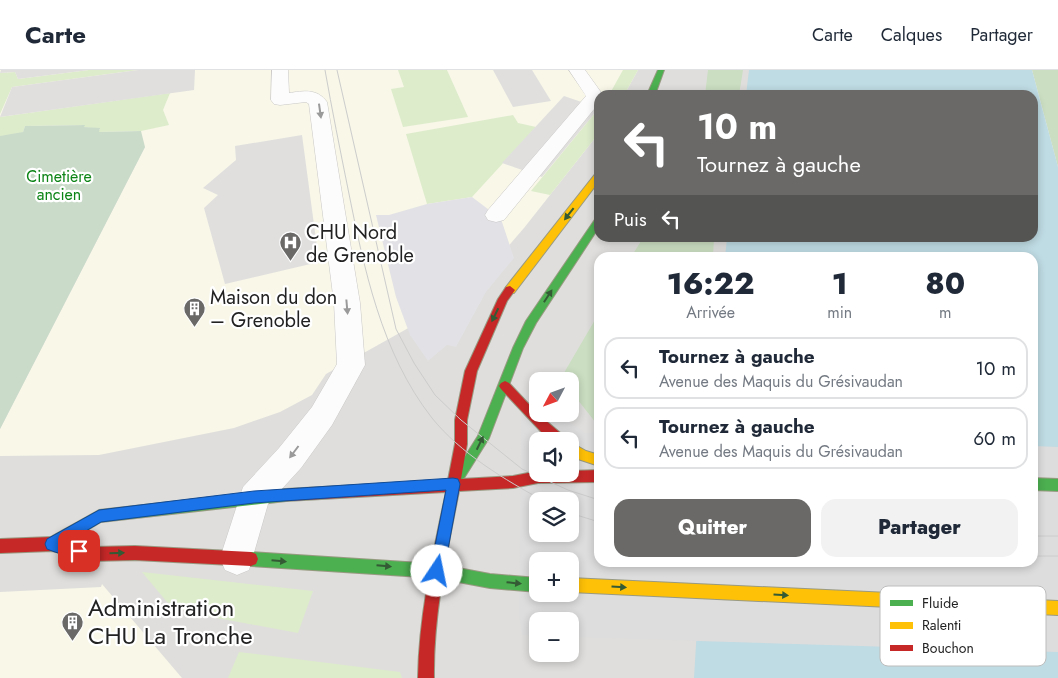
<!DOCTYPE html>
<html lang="fr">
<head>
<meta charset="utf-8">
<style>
	:root { --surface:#fff; --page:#f2f2f3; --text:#1f2937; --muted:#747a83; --line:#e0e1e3; --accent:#6a6968 }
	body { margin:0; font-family:Jost,sans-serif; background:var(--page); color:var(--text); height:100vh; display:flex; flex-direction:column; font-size:19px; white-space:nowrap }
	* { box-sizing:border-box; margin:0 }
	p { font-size:16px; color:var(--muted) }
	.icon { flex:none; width:28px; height:28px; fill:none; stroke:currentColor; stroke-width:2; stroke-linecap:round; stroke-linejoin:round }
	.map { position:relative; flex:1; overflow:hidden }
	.sheet { position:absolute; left:594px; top:182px; width:444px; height:315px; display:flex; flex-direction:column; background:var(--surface); border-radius:15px; box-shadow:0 2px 8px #0003 }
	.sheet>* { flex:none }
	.banner { position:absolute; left:594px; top:20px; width:444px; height:152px; border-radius:15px; box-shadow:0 2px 8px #0003; background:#6a6968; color:#fff; overflow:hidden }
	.needle { width:32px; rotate:229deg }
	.tools { position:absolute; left:529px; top:302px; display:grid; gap:10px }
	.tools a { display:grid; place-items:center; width:50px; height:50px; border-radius:10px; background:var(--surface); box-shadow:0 2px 8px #0003; font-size:25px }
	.pin { position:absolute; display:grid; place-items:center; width:42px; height:42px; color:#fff; margin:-21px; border-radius:10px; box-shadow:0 2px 8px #0006 }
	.me { position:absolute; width:55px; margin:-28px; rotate:11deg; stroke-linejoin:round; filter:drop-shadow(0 0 4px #0008) }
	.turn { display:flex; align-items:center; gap:18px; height:105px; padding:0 20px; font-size:22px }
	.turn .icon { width:65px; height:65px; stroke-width:2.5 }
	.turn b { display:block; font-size:35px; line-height:42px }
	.then { display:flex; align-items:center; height:48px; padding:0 20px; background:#0003; gap:10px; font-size:19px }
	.eta { display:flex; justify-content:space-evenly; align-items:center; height:85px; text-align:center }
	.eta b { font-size:30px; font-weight:800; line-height:35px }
	.cta { display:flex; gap:10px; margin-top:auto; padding:10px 20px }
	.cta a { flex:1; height:58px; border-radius:15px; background:var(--accent); color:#fff; font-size:20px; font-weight:800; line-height:58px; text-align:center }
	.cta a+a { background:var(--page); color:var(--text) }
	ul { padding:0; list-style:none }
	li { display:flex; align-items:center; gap:15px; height:62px; margin:0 10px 8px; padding:0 10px; border:2px solid var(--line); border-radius:15px }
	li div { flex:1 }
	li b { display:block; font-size:19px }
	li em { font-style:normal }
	header { display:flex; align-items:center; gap:30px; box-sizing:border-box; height:70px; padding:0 25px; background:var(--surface); border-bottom:1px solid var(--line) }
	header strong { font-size:24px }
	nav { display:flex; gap:28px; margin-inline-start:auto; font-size:18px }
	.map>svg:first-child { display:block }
	.residential { fill:#dfdedc; fill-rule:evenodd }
	.education { fill:#f8f7e8 }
	.grass { fill:#ddeccb }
	.forest { fill:#cbdec1 }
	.cemetery { fill:#cadbca }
	.parking { fill:#e0dfde }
	.plaza { fill:#e2e1e5 }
	.water { fill:#bfdbe3 }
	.pier { fill:#dedddd; fill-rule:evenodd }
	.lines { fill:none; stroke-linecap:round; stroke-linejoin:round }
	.street-casing { stroke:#c9c8c7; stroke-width:1 }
	.fast-casing { stroke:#999a82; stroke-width:2 }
	.slow-casing { stroke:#999a82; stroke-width:2 }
	.jam-casing { stroke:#999a82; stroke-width:2 }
	.street { fill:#fdfcfc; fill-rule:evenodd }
	.fast { fill:#4caf50; fill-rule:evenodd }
	.slow { fill:#ffc107; fill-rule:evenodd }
	.jam { fill:#c62828; fill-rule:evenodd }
	.tram { stroke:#ccc; stroke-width:1 }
	.oneway { fill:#9a9a9a }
	.oneway2 { fill:#335a34 }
	.route { fill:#1a73e8; stroke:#114b97 }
	.labels { text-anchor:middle; stroke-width:4.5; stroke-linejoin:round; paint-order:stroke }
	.far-park-label { font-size:16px; fill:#0c8416; stroke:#fff }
	.poi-label { font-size:20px; fill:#222; stroke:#fff; text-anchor:start }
	.near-poi-label { font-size:24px; fill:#222; stroke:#fff; text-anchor:start }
	.key { fill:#fff; stroke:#bdbdbd; stroke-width:1 }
	.key-label { font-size:14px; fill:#222 }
</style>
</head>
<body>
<header>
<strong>Carte</strong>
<nav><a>Carte</a><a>Calques</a><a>Partager</a></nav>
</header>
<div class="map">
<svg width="1058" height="608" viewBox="0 0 1058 608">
	<rect width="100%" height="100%" fill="#f0eeeb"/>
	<path class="residential" d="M0,0H896L892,25H599V168H893L894,187L599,188V492L1040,608H0ZM538,311H570V344H538ZM538,371H570V404H538ZM538,431H570V464H538ZM538,491H570V524H538ZM538,551H570V584H538Z"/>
	<g class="education">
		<path d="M0,0H638L624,25H599V63L524,158L464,227L326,304L312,325L280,342L234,358L99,385L0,386V359L145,77L0,66Z"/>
		<path d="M102,514L182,608H0V522L101,517Z"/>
	</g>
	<g class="grass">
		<path d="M89,0H138L12,17L0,44V3L15,2L18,9Z"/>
		<path d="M398,0H447L468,47L403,57L391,19L404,17Z"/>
		<path d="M623,0H638L624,25H609Z"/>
		<path d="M170,23L163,40L169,55L141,61L98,62L100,59L84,57V55L25,56L23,62L0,70V47Z"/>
		<path d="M599,38V63L550,125L531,121Z"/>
		<path d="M513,45L518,53L536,57L472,127L427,134L406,64Z"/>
		<path d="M142,502L313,521L298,563L190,543L167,532Z"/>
		<path d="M239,582L400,602L402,608H228Z"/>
	</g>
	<g class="forest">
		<path d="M708,0H743L739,25H705Z"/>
		<path d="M1032,0H1058V97Z"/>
		<path d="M643,168H714L713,187H631Z"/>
		<path d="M599,243V353H596L570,320V311H563L561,308Z"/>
	</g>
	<path class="cemetery" d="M85,55L84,57L100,58L99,62L141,61L145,77L0,359V66L23,62L25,56Z"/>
	<g class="parking">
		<path d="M1,0H89L18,9L15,2L0,3Z"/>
		<path d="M138,0H195L194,20L0,47L12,17Z"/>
		<path d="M493,0H532L551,31L513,37Z"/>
		<path d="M564,26L599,38L542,107L502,93Z"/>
		<path d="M302,65L319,192L225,214L204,138L218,125L203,118L236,90L235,76Z"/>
	</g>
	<path class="plaza" d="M472,127L501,149L514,188L486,222L456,277L447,275L428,291L410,265L396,227L376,145H389L427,134Z"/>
	<path class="water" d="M749,0H1032L1058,97V608H694L701,493L1032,492V188L725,187L727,168H1032V25H746Z"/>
	<path class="pier" d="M523,326H537L538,344H558L586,363H599V492H1032L1033,376L1058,377V582L570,567V551H538L537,566L522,565L519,546L521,345ZM538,371H570V404H538ZM538,431H570V464H538ZM538,491H570V524H538Z"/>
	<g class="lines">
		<defs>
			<g id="street">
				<path d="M272,0H288L289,23C303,21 317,18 327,32L360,233L365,295L332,355L301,398L268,434L249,500L237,505L225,500L220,488L243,417L279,378L312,337L337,294L334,233L309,34L306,32L280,35L274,34L271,30Z"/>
				<path d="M569,0H585L603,25H599V33L504,150L496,152L488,150L485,145L488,140L586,26Z"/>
			</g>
			<g id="fast">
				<path d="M658,0H664L655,25H647Z"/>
				<path d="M599,147V157L536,253L523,278L489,368L464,408L460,410L456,408L454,404L478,366L513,278L526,251L596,148Z"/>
				<path d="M1032,408L1058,409V421L1032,420Z"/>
				<path d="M286,419L291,421L292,425L291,429L286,431L101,452L52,481L47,479L45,474L47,469L99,440Z"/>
				<path d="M251,482L437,494L490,504L538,508V522L490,518L437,508L251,496L246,494L244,489L246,484Z"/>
			</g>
			<g id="slow">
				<path d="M596,103H599V111L514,223H506L505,220L506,217Z"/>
				<path d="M570,372L586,381L599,385V396L578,389L570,384Z"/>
				<path d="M570,508L1058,531V545L570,522Z"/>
			</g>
			<g id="jam">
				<path d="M510,216L515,220L507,231L477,301L467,350V374L461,409L513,406L538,401V404H570V401L599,400V412L538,413L513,418L459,421C447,483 433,545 434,608H418C419,545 433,483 446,422L286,431L281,429L280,425L281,421L286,419L448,410L455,374V350L465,301L498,229L506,217Z"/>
				<path d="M505,311L509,313L538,344L565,367L567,371H552L547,368L501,319L499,316L501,313Z"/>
				<path d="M52,467L93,477L135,476L251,482L256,484L258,489L256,494L251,496L135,490L93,491L52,481L0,483V469Z"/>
			</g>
		</defs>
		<use href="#street" class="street-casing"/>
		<use href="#fast" class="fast-casing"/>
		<use href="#slow" class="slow-casing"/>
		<use href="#jam" class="jam-casing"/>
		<use href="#street" class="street"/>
		<use href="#fast" class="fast"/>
		<use href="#slow" class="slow"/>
		<use href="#jam" class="jam"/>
		<g class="tram">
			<path d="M325,0C332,40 340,79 348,119C364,198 381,283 432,348C460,383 505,410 544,431"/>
			<path d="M337,0L396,259L414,293L435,325L461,350L522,399L568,420L599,430"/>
			<path d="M570,443L599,452"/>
			<path d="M1032,466H1058"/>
			<path d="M1032,486H1058"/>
		</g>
	</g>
	<defs><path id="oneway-solid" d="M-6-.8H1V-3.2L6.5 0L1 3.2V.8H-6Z" transform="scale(1.25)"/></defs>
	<g class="oneway">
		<use href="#oneway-solid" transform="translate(320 41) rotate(82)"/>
		<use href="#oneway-solid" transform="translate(347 237) rotate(85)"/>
		<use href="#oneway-solid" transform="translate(294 382) rotate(127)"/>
	</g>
	<g class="oneway2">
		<use href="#oneway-solid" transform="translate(569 144) rotate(128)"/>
		<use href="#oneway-solid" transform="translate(548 226) rotate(-57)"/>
		<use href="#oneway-solid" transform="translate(495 245) rotate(116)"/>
		<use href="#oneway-solid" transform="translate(480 373) rotate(-64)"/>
		<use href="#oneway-solid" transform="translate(117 483) rotate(-1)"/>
		<use href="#oneway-solid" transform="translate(279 491) rotate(5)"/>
		<use href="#oneway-solid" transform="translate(384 496) rotate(5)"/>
		<use href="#oneway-solid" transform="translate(514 513) rotate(6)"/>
		<use href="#oneway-solid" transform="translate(619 517) rotate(3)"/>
		<use href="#oneway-solid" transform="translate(781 525) rotate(3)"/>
	</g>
	<path class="route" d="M453,408L458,409L460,414L444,501L442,506L437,508L432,506L430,501L446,420L254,433L101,452L69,471L84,476L86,481L84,485C74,489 57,483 47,479L45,474L47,469L99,440L254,421Z"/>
	<defs>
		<symbol id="hospital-pin" viewBox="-11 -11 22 30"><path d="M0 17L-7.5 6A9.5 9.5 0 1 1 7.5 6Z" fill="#6a6968" stroke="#fff"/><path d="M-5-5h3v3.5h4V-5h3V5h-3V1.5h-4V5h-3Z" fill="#fff"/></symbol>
		<symbol id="building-pin" viewBox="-11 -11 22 30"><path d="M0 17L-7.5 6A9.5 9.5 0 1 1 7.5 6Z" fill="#6a6968" stroke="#fff"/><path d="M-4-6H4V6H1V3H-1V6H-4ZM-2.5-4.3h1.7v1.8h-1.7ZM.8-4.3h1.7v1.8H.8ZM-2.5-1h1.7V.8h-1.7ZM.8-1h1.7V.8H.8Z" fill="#fff"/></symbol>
	</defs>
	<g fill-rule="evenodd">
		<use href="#hospital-pin" x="278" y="160" width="25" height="34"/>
		<use href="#building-pin" x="182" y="226" width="25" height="34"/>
		<use href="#building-pin" x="60" y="540" width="25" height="34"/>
	</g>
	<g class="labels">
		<g class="far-park-label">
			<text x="59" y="112">Cimetière<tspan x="59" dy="18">ancien</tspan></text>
		</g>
		<g class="poi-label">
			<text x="306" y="169">CHU Nord<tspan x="306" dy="23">de Grenoble</tspan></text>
			<text x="210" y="234">Maison du don<tspan x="210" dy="23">– Grenoble</tspan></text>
		</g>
		<g class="near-poi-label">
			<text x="88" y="546">Administration<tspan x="88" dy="28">CHU La Tronche</tspan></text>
		</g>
	</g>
	<rect x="880" y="516" width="166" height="80" rx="8" class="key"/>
	<rect x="890" y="530" width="23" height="6" fill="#4caf50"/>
	<rect x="890" y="552" width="23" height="7" fill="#ffc107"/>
	<rect x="890" y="575" width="23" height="6" fill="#c62828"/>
	<g class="key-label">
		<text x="922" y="538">Fluide</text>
		<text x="922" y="560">Ralenti</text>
		<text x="922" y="583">Bouchon</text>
	</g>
</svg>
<div class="tools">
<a><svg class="needle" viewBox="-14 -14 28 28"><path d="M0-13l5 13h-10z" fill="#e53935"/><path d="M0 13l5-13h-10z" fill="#747a83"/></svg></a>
<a><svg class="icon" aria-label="sound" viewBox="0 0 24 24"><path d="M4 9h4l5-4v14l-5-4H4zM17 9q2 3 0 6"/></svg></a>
<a><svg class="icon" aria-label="layers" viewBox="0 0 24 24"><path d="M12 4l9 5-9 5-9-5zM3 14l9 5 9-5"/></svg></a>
<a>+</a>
<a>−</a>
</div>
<div class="pin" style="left:79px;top:481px;background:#d93025"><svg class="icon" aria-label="arrive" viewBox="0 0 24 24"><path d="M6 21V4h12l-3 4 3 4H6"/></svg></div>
<svg class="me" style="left:437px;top:501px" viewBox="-20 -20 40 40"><circle r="19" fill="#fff"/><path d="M0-13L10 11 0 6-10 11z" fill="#1a73e8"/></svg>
<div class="banner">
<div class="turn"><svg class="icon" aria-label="left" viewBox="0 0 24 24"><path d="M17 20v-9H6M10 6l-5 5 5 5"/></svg><div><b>10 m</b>Tournez à gauche</div></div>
<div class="then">Puis<svg class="icon" aria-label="left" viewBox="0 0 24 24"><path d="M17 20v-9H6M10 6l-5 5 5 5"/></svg></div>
</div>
<section class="sheet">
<div class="eta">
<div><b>16:22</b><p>Arrivée</p></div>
<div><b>1</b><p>min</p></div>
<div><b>80</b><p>m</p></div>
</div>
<ul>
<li><svg class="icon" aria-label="left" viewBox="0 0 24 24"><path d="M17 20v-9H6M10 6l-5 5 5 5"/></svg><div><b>Tournez à gauche</b><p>Avenue des Maquis du Grésivaudan</p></div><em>10 m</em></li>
<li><svg class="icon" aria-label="left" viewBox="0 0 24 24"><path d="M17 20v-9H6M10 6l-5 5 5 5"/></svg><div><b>Tournez à gauche</b><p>Avenue des Maquis du Grésivaudan</p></div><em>60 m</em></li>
</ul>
<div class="cta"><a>Quitter</a><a>Partager</a></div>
</section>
</div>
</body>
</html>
